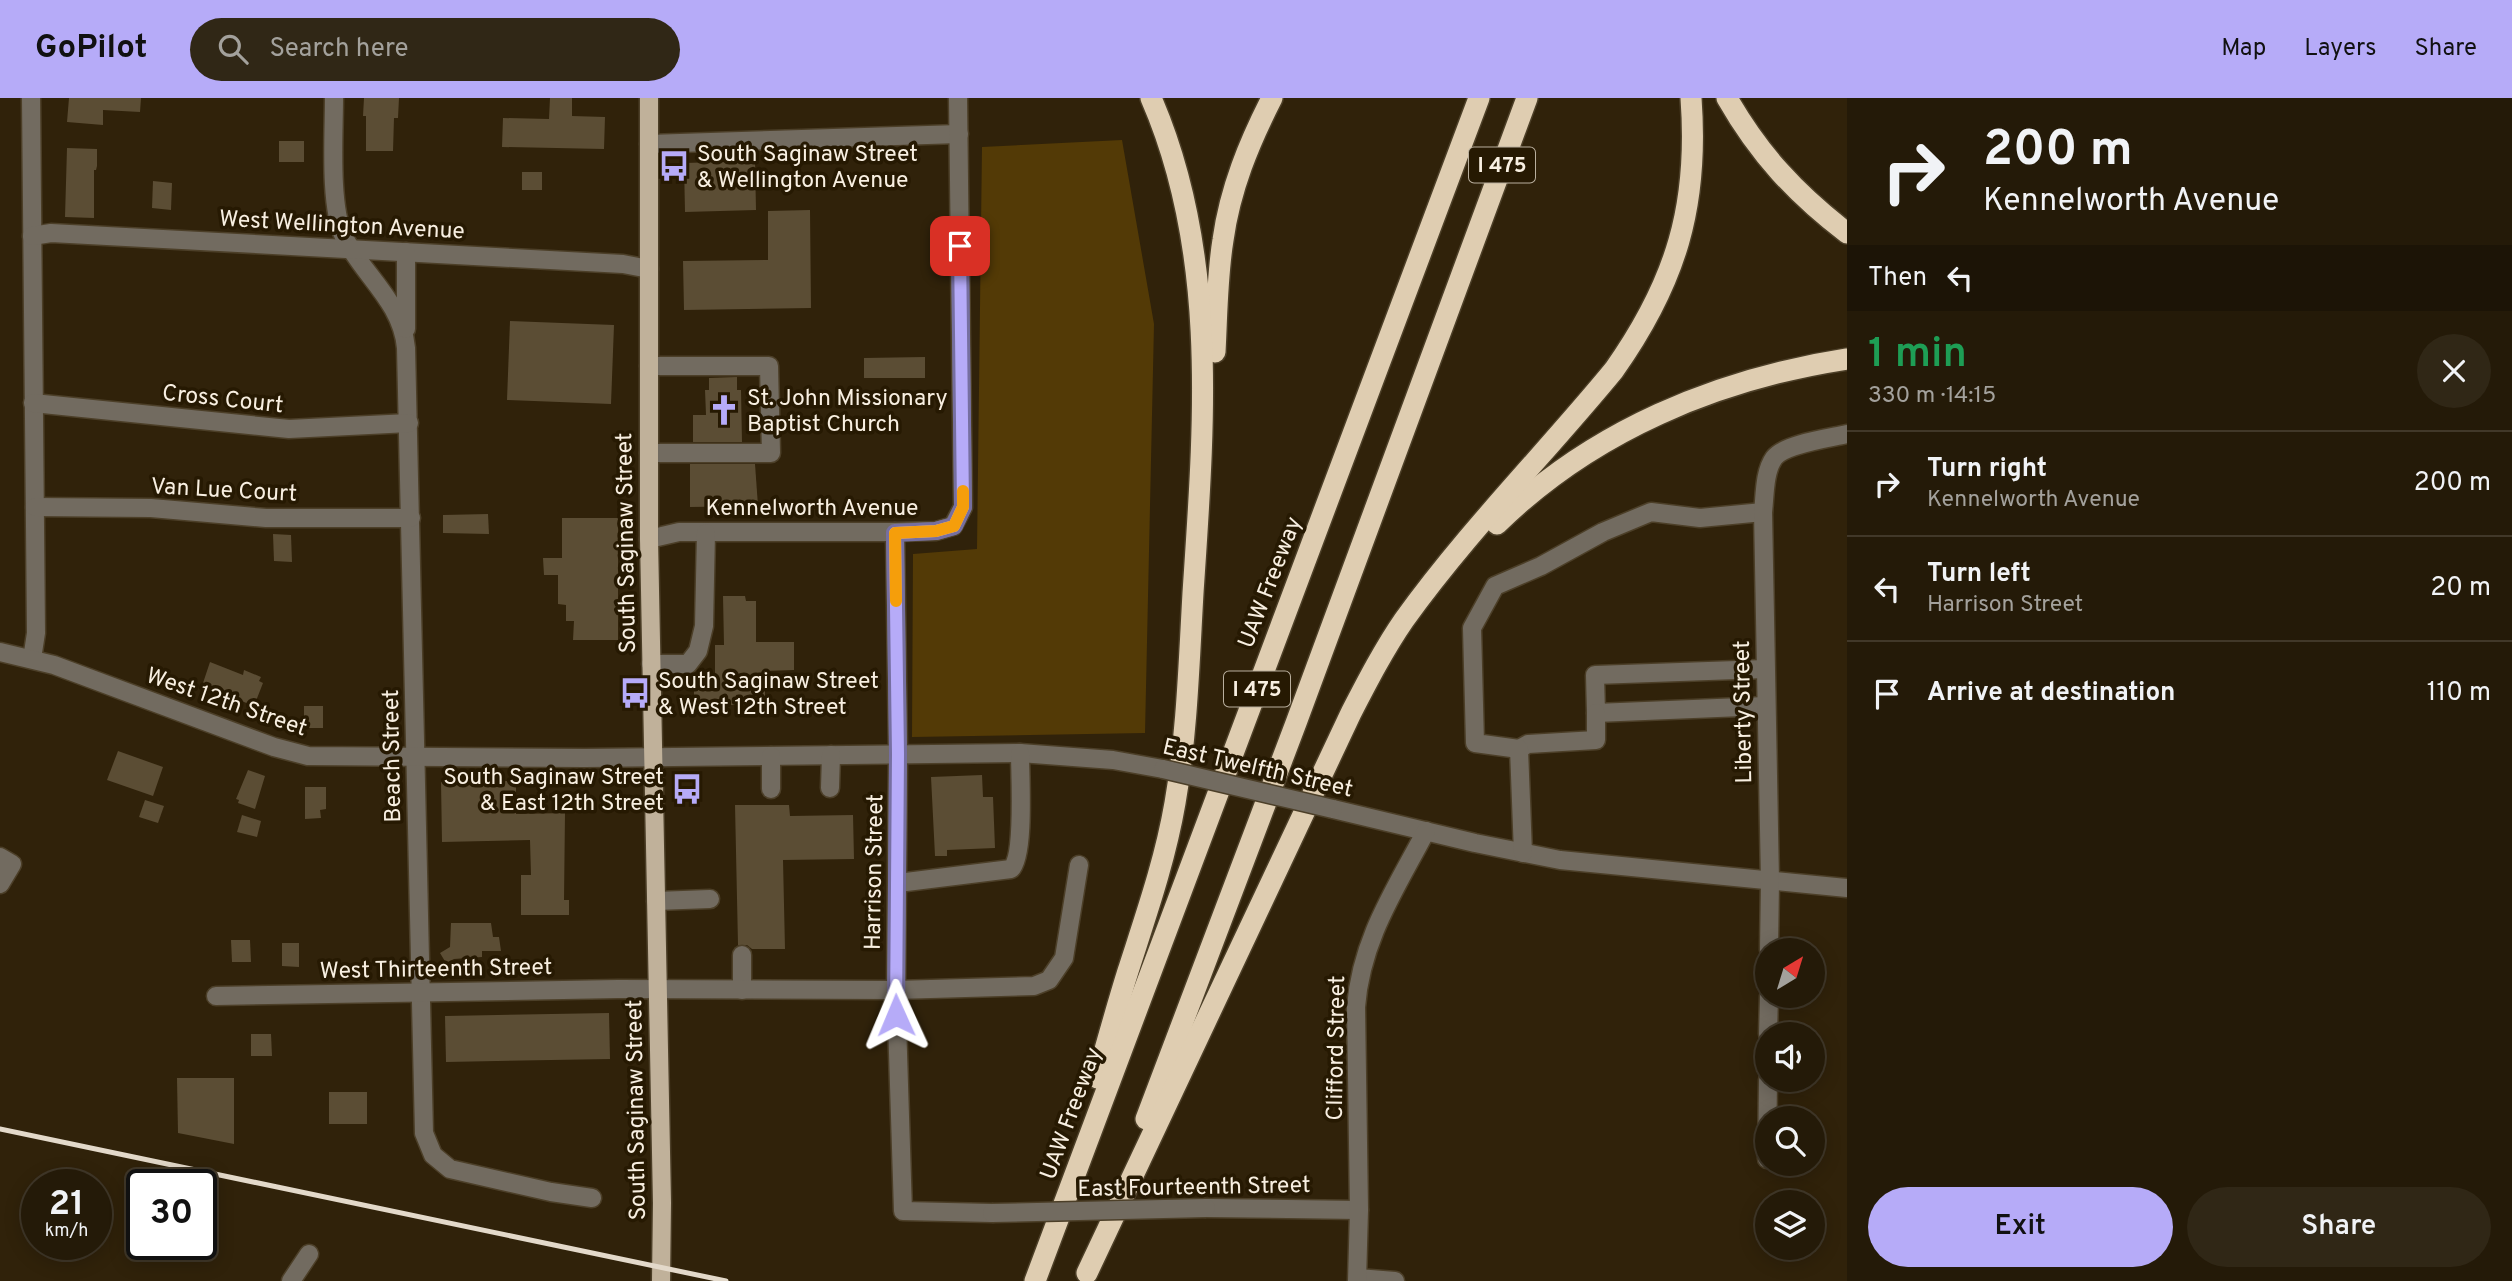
<!DOCTYPE html>
<html lang="en">
<head>
<meta charset="utf-8">
<style>
	:root { --surface:#241a08; --page:#302716; --text:#f1f3f6; --muted:#a3a19c; --line:#413829; --accent:#b6abf8 }
	body { margin:0; font-family:Overpass,sans-serif; background:var(--page); color:var(--text); height:100vh; display:flex; flex-direction:column; font-size:26px; white-space:nowrap }
	* { box-sizing:border-box; margin:0 }
	p { font-size:23px; color:var(--muted) }
	.icon { flex:none; width:38px; height:38px; fill:none; stroke:currentColor; stroke-width:2; stroke-linecap:round; stroke-linejoin:round }
	.map { position:relative; flex:1; overflow:hidden }
	.details { display:flex; flex-direction:column; background:var(--surface); width:665px }
	.details>* { flex:none }
	.hud { background:#241a08; color:var(--text); overflow:hidden }
	.needle { width:46px; rotate:38deg }
	.fabs { position:absolute; left:1755px; top:840px; display:grid; gap:14px }
	.fabs a { display:grid; place-items:center; width:70px; height:70px; border-radius:50%; background:var(--surface); box-shadow:0 4px 18px #0003,0 0 0 2px var(--line); font-size:35px }
	.speed { position:absolute; left:21px; top:1071px; display:flex; gap:14px; font-size:35px; font-weight:700; text-align:center }
	.speed>* { display:grid; place-content:center; width:91px; height:91px; border-radius:50%; background:var(--surface); box-shadow:0 4px 18px #0003,0 0 0 2px var(--line); line-height:1 }
	.speed small { font-size:18px; font-weight:400 }
	.speed .limit { border:4px solid #111; border-radius:10px; background:#fff; color:#111 }
	.pin { position:absolute; display:grid; place-items:center; width:60px; height:60px; color:#fff; margin:-30px; border-radius:14px; box-shadow:0 4px 10px #0006 }
	.me { position:absolute; width:77px; margin:-38px; rotate:359deg; stroke-linejoin:round; filter:drop-shadow(0 0 5px #0008) }
	.turn { display:flex; align-items:center; gap:24px; height:147px; padding:0 21px; font-size:32px }
	.turn .icon { width:91px; height:91px; stroke-width:2.5 }
	.turn b { display:block; font-size:49px; line-height:60px }
	.then { display:flex; align-items:center; height:66px; padding:0 21px; background:#0003; gap:14px; font-size:26px }
	.round { display:grid; place-items:center; flex:none; width:74px; height:74px; border-radius:37px; background:var(--page) }
	.summary { display:flex; align-items:center; justify-content:space-between; height:119px; padding:0 21px }
	h1 { font-size:42px; font-weight:600; line-height:52px; color:#1e9e55 }
	.cta { display:flex; gap:14px; margin-top:auto; padding:14px 21px }
	.cta a { flex:1; height:80px; border-radius:42px; background:var(--accent); color:#111; font-size:28px; font-weight:600; line-height:80px; text-align:center }
	.cta a+a { background:var(--page); color:var(--text) }
	ul { padding:0; list-style:none }
	li { display:flex; align-items:center; gap:21px; height:105px; padding:0 21px; border-top:2px solid var(--line) }
	li div { flex:1 }
	li b { display:block; font-size:26px }
	li em { font-style:normal }
	header { display:flex; align-items:center; gap:42px; box-sizing:border-box; height:98px; padding:0 35px; background:var(--accent); color:#111 }
	header strong { font-size:33px }
	nav { display:flex; gap:38px; margin-inline-start:auto; font-size:24px }
	.search { width:490px; height:63px; background:var(--page); display:flex; align-items:center; gap:18px; box-sizing:border-box; padding:0 24px; border-radius:38px; color:var(--muted); font-size:26px }
	main { display:flex; flex:1; min-height:0 }
	.map>svg:first-child { display:block }
	.green { fill:#533a06 }
	.building { fill:#5b4d34 }
	.lines { fill:none; stroke-linecap:round; stroke-linejoin:round }
	.minor-casing { stroke:#4c3f28; stroke-width:21 }
	.major-casing { stroke:#4c3f28; stroke-width:21 }
	.highway-casing { stroke:#4c3f28; stroke-width:24 }
	.minor { stroke:#726b60; stroke-width:18 }
	.major { stroke:#c0b19a; stroke-width:18 }
	.highway { stroke:#dfcdb1; stroke-width:21 }
	.rail { stroke:#e3d9ca; stroke-width:5 }
	.minor-bridge-casing { stroke:#4c3f28; stroke-width:21; stroke-linecap:butt }
	.minor-bridge { stroke:#726b60; stroke-width:18 }
	.route-casing { stroke:#766fa1; stroke-width:18 }
	.route { stroke:#b6abf8; stroke-width:12 }
	.slow { stroke:#f59e0b; stroke-width:12 }
	.labels { text-anchor:middle; stroke-width:7; stroke-linejoin:round; paint-order:stroke }
	.shield { fill:#261902; stroke:#b9af9e; stroke-width:2 }
	.shield-label { font-size:21px; font-weight:bold; fill:#f8efe1 }
	.poi-label { font-size:23px; fill:#f8efe1; stroke:#261902; text-anchor:start }
	.street-label { font-size:23px; fill:#f8efe1; stroke:#261902 }
</style>
</head>
<body>
<header>
<strong>GoPilot</strong>
<div class="search"><svg class="icon" aria-label="search" viewBox="0 0 24 24"><circle cx="10" cy="10" r="6"/><path d="M15 15l6 6"/></svg>Search here</div>
<nav><a>Map</a><a>Layers</a><a>Share</a></nav>
</header>
<main>
<div class="map">
<svg width="1847" height="1183" viewBox="0 0 1847 1183">
	<rect width="100%" height="100%" fill="#30220a"/>
	<path class="green" d="M1122,42L1154,226L1145,635L912,639L913,456L977,451L982,49Z"/>
	<g class="building">
		<path d="M69,0H141L140,14L103,12V27L67,24Z"/>
		<path d="M364,0H399L398,20H394L393,53H366V18H363Z"/>
		<path d="M550,0H572V18L605,19L604,51L502,49L503,20L549,21Z"/>
		<rect x="279" y="43" width="25" height="21"/>
		<path d="M67,50L97,51V68L96,72H94V120L65,119Z"/>
		<path d="M755,63L756,112L685,114L684,65Z"/>
		<rect x="522" y="74" width="20" height="18"/>
		<path d="M153,83L172,85L171,112L152,110Z"/>
		<path d="M810,112L811,210L684,212L683,163L768,162V113Z"/>
		<path d="M510,223L614,227L611,306L507,302Z"/>
		<path d="M925,259V280H864V260Z"/>
		<path d="M737,279V292H741L742,344H693V317H706L705,292H709V280Z"/>
		<path d="M690,366H755L758,408L690,409Z"/>
		<path d="M488,416L489,436L443,435V417Z"/>
		<path d="M562,420H618V542H573L574,523H566V507L558,506V477H544L543,460H562Z"/>
		<path d="M273,436L291,437L292,464L274,463Z"/>
		<path d="M723,498H745L746,503H756V544H794V572L765,573V606L694,608V592H715V547H724Z"/>
		<path d="M210,564L243,577L244,572L261,579L259,583L263,585L254,608L234,600L235,597L203,585Z"/>
		<rect x="304" y="608" width="19" height="22"/>
		<path d="M118,653L163,669L153,698L107,682Z"/>
		<path d="M248,672L265,678L255,711L238,705L239,702L236,701Z"/>
		<path d="M982,677L983,699H993L995,750L947,752V758H935L931,679Z"/>
		<path d="M516,683V716L565,715L564,802H569V817H521V777H531L530,742L442,744L441,684Z"/>
		<path d="M305,689H326V711L320,712L321,720L305,721Z"/>
		<path d="M145,702L164,708L158,725L139,719Z"/>
		<path d="M735,707H789L790,718L853,717L854,761L783,762L785,851H752L747,847H738Z"/>
		<path d="M242,717L261,723L257,739L237,734Z"/>
		<path d="M451,825H491L493,839H499L501,853H482V859L454,861L446,865L440,855L450,849Z"/>
		<path d="M231,842H250L251,864H232Z"/>
		<path d="M282,845H299V869L282,868Z"/>
		<path d="M609,915L610,961L446,964L445,918Z"/>
		<path d="M251,936H271L272,958H251Z"/>
		<path d="M177,980H234V1046L178,1035Z"/>
		<rect x="329" y="994" width="38" height="32"/>
	</g>
	<g class="lines">
		<defs>
			<g id="minor">
				<path d="M31,0L36,535L32,561"/>
				<path d="M334,0C334,36 329,108 344,139C363,177 402,204 406,250L424,1035L433,1057L450,1071L551,1094L592,1100"/>
				<path d="M649,46L959,36"/>
				<path d="M32,138L51,135L623,166L649,171"/>
				<path d="M406,154V231"/>
				<path d="M33,305L289,331L409,325"/>
				<path d="M649,355H771L769,268H649"/>
				<path d="M35,409L151,410L266,420H411"/>
				<path d="M895,434L898,656L896,892L903,1113L992,1115"/>
				<path d="M649,441L679,434H895L936,433L953,428L963,409L958,0"/>
				<path d="M0,554L54,567L274,649L308,658L585,660L1020,655L1113,662L1163,671"/>
				<path d="M651,566H688L698,553L704,528L706,435"/>
				<path d="M1765,571L1595,577L1596,615L1766,608"/>
				<path d="M1519,651L1528,646L1596,642V615"/>
				<path d="M830,690L831,657"/>
				<path d="M771,691V658"/>
				<path d="M1333,711L1475,745L1560,762L1847,790"/>
				<path d="M1523,755L1519,651L1475,645L1472,530L1495,488L1541,468L1603,434L1651,414L1700,420L1763,414"/>
				<path d="M0,759L12,766L0,786"/>
				<path d="M898,785L1011,771C1025,758 1020,678 1020,655"/>
				<path d="M656,803L710,801"/>
				<path d="M1769,852L1770,783L1763,414C1765,398 1764,374 1774,360C1784,346 1830,340 1847,336"/>
				<path d="M742,892V857"/>
				<path d="M216,898L618,891L896,892L1034,888L1049,882L1064,860L1079,767"/>
				<path d="M1768,936L1769,898"/>
				<path d="M1767,1061L1768,982"/>
				<path d="M1206,1110L1359,1112"/>
				<path d="M1358,1180L1395,1183"/>
				<path d="M291,1183L309,1156"/>
				<path d="M1357,1183L1359,1112L1356,909C1361,842 1395,792 1426,733"/>
			</g>
			<path id="major" d="M649,0V441L662,1105L661,1183"/>
			<g id="highway">
				<path d="M1727,0C1759,56 1796,96 1847,135"/>
				<path d="M1215,254C1217,217 1217,179 1223,142C1230,91 1249,45 1272,0"/>
				<path d="M1497,426C1592,333 1717,281 1847,261"/>
				<path d="M1097,980C1107,944 1117,908 1128,873C1146,817 1165,763 1175,705C1187,636 1189,565 1193,495C1204,329 1219,156 1151,0"/>
				<path d="M1146,1021L1296,625L1527,0"/>
				<path d="M1087,1175L1351,615C1367,584 1384,551 1404,522C1468,433 1545,356 1614,272C1676,184 1699,108 1691,0"/>
				<path d="M1035,1183L1479,0"/>
			</g>
		</defs>
		<use href="#minor" class="minor-casing"/>
		<use href="#major" class="major-casing"/>
		<use href="#highway" class="highway-casing"/>
		<use href="#minor" class="minor"/>
		<use href="#major" class="major"/>
		<use href="#highway" class="highway"/>
		<path class="rail" d="M0,1031L726,1183"/>
		<defs>
			<g id="minor-bridge">
				<path d="M1163,671L1333,711"/>
				<path d="M992,1115L1206,1110"/>
			</g>
		</defs>
		<use href="#minor-bridge" class="minor-bridge-casing"/>
		<use href="#minor-bridge" class="minor-bridge"/>
	</g>
	<g class="lines">
		<defs>
			<path id="route" d="M896,917L898,656L895,435L936,433L954,428L963,409L960,148"/>
		</defs>
		<use href="#route" class="route-casing"/>
		<use href="#route" class="route"/>
		<path class="slow" d="M896,503L895,435L936,433L954,428L963,409V393"/>
	</g>
	<defs>
		<symbol id="bus-bare" viewBox="-9 -9 18 18"><path d="M-5-6H5V4H4V6H2V4H-2V6H-4V4H-5ZM-3.5-4V0h7V-4ZM-3.5 1.2v1.5H-2V1.2ZM2 1.2v1.5H3.5V1.2Z" fill="#b6abf8" stroke="#261902" stroke-width="2.5" paint-order="stroke"/></symbol>
		<symbol id="church-bare" viewBox="-9 -9 18 18"><path d="M-1.2-6h2.4v3.5h3.3v2.4h-3.3V6h-2.4V-.1h-3.3v-2.4h3.3Z" fill="#b6abf8" stroke="#261902" stroke-width="2.5" paint-order="stroke"/></symbol>
	</defs>
	<g fill-rule="evenodd">
		<use href="#bus-bare" x="652" y="46" width="44" height="44"/>
		<use href="#church-bare" x="702" y="290" width="44" height="44"/>
		<use href="#bus-bare" x="613" y="573" width="44" height="44"/>
		<use href="#bus-bare" x="665" y="669" width="44" height="44"/>
	</g>
	<g class="labels">
		<g class="shield">
			<rect x="1469" y="49.5" width="66" height="35" rx="5"/>
			<rect x="1224" y="573.5" width="66" height="35" rx="5"/>
		</g>
		<g class="shield-label">
			<text x="1502" y="74">I 475</text>
			<text x="1257" y="598">I 475</text>
		</g>
		<g class="poi-label">
			<text x="697" y="63">South Saginaw Street<tspan x="697" dy="26">&amp; Wellington Avenue</tspan></text>
			<text x="747" y="307">St. John Missionary<tspan x="747" dy="26">Baptist Church</tspan></text>
			<text x="658" y="590">South Saginaw Street<tspan x="658" dy="26">&amp; West 12th Street</tspan></text>
			<text x="664" y="686" text-anchor="end">South Saginaw Street<tspan x="664" dy="26">&amp; East 12th Street</tspan></text>
		</g>
		<g class="street-label">
			<text transform="translate(342 126) rotate(3)" y="8">West Wellington Avenue</text>
			<text transform="translate(223 300) rotate(6)" y="8">Cross Court</text>
			<text transform="translate(224 391) rotate(3)" y="8">Van Lue Court</text>
			<text x="812" y="417">Kennelworth Avenue</text>
			<text transform="translate(625 445) rotate(-91)" y="8">South Saginaw Street</text>
			<text transform="translate(1269 484) rotate(-69)" y="8">UAW Freeway</text>
			<text transform="translate(227 603) rotate(19)" y="8">West 12th Street</text>
			<text transform="translate(1742 614) rotate(-91)" y="8">Liberty Street</text>
			<text transform="translate(391 658) rotate(-91)" y="8">Beach Street</text>
			<text transform="translate(1258 669) rotate(13)" y="8">East Twelfth Street</text>
			<text transform="translate(873 774) rotate(-89)" y="8">Harrison Street</text>
			<text transform="translate(436 870) rotate(-1)" y="8">West Thirteenth Street</text>
			<text transform="translate(1335 950) rotate(-89)" y="8">Clifford Street</text>
			<text transform="translate(635 1012) rotate(-91)" y="8">South Saginaw Street</text>
			<text transform="translate(1070 1015) rotate(-70)" y="8">UAW Freeway</text>
			<text transform="translate(1194 1088) rotate(-1)" y="8">East Fourteenth Street</text>
		</g>
	</g>
</svg>
<div class="fabs">
<a><svg class="needle" viewBox="-14 -14 28 28"><path d="M0-13l5 13h-10z" fill="#e53935"/><path d="M0 13l5-13h-10z" fill="#a3a19c"/></svg></a>
<a><svg class="icon" aria-label="sound" viewBox="0 0 24 24"><path d="M4 9h4l5-4v14l-5-4H4zM17 9q2 3 0 6"/></svg></a>
<a><svg class="icon" aria-label="search" viewBox="0 0 24 24"><circle cx="10" cy="10" r="6"/><path d="M15 15l6 6"/></svg></a>
<a><svg class="icon" aria-label="layers" viewBox="0 0 24 24"><path d="M12 4l9 5-9 5-9-5zM3 14l9 5 9-5"/></svg></a>
</div>
<div class="speed"><div>21<small>km/h</small></div><div class="limit">30</div></div>
<div class="pin" style="left:960px;top:148px;background:#d93025"><svg class="icon" aria-label="arrive" viewBox="0 0 24 24"><path d="M6 21V4h12l-3 4 3 4H6"/></svg></div>
<svg class="me" style="left:896px;top:917px" viewBox="-20 -20 40 40"><path d="M0-17L14 15 0 8-14 15z" fill="#b6abf8" stroke="#fff" stroke-width="4"/></svg>
</div>
<section class="details">
<div class="hud">
<div class="turn"><svg class="icon" aria-label="right" viewBox="0 0 24 24"><path d="M7 20v-9h11M14 6l5 5-5 5"/></svg><div><b>200 m</b>Kennelworth Avenue</div></div>
<div class="then">Then<svg class="icon" aria-label="left" viewBox="0 0 24 24"><path d="M17 20v-9H6M10 6l-5 5 5 5"/></svg></div>
</div>
<div class="summary"><div><h1>1 min</h1><p>330 m · 14:15</p></div><a class="round"><svg class="icon" aria-label="close" viewBox="0 0 24 24"><path d="M6 6l12 12M18 6L6 18"/></svg></a></div>
<ul>
<li><svg class="icon" aria-label="right" viewBox="0 0 24 24"><path d="M7 20v-9h11M14 6l5 5-5 5"/></svg><div><b>Turn right</b><p>Kennelworth Avenue</p></div><em>200 m</em></li>
<li><svg class="icon" aria-label="left" viewBox="0 0 24 24"><path d="M17 20v-9H6M10 6l-5 5 5 5"/></svg><div><b>Turn left</b><p>Harrison Street</p></div><em>20 m</em></li>
<li><svg class="icon" aria-label="arrive" viewBox="0 0 24 24"><path d="M6 21V4h12l-3 4 3 4H6"/></svg><div><b>Arrive at destination</b></div><em>110 m</em></li>
</ul>
<div class="cta"><a>Exit</a><a>Share</a></div>
</section>
</main>
</body>
</html>
